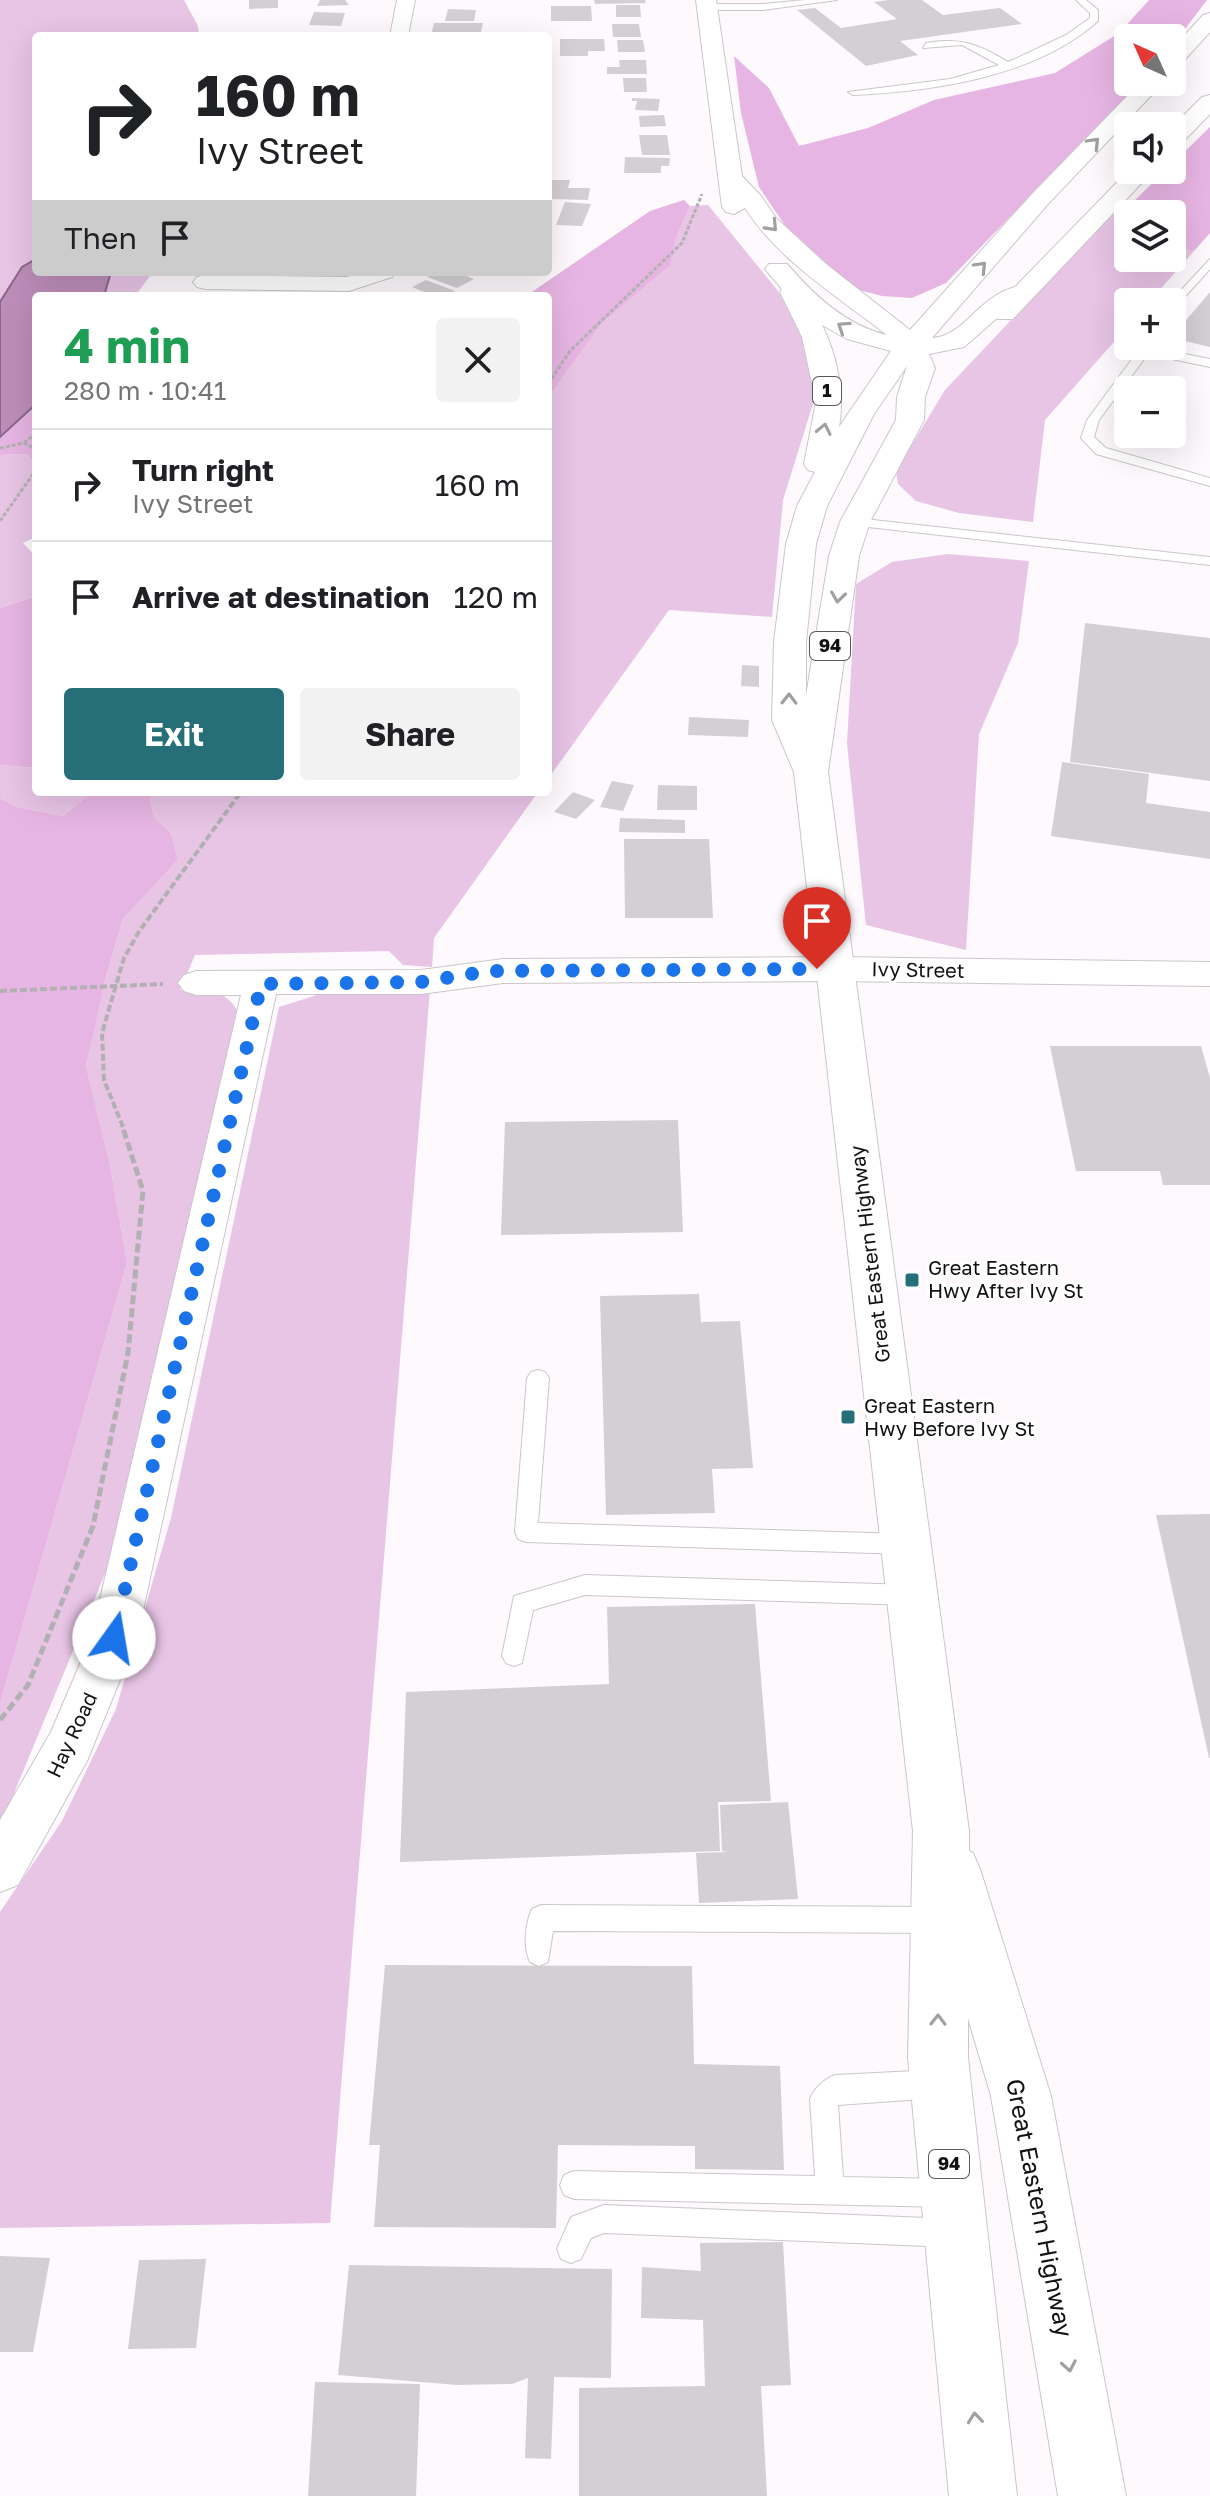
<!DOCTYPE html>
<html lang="en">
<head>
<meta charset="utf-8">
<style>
	:root { --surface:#fff; --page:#f2f2f2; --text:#202124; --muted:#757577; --line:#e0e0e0; --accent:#266f78 }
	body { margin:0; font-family:"Golos Text",sans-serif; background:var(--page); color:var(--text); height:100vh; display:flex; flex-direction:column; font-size:30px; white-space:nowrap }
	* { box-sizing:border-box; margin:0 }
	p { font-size:26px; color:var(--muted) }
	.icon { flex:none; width:44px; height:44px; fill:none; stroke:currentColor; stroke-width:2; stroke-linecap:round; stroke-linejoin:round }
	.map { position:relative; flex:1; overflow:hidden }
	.sheet { position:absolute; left:32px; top:292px; width:520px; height:504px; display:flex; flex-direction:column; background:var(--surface); border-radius:8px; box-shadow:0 8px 32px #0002 }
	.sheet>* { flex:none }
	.guide { position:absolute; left:32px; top:32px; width:520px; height:244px; border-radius:8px; box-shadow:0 8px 32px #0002; background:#fff; color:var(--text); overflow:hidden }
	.needle { width:52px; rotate:315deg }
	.controls { position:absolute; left:1114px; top:24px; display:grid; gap:16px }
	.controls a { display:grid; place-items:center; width:72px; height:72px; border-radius:8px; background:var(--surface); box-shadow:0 8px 32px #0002; font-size:40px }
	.pin { position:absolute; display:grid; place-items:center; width:68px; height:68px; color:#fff; margin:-82px -34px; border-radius:50% 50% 50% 0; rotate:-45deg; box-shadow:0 0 8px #0007 }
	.pin .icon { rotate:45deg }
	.me { position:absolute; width:88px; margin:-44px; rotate:13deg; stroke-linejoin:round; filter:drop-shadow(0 0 6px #0008) }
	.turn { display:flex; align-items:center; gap:28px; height:168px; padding:0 32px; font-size:36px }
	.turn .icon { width:104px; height:104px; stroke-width:2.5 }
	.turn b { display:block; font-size:56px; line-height:68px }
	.then { display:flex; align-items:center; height:76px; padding:0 32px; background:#0003; gap:16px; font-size:30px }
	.round { display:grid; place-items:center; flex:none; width:84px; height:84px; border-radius:8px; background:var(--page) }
	.overview { display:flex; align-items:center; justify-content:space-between; height:136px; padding:0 32px }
	h1 { font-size:48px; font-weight:700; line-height:60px; color:#1e9e55 }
	.cta { display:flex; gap:16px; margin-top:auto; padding:16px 32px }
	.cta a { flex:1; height:92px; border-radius:8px; background:var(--accent); color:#fff; font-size:32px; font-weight:700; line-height:92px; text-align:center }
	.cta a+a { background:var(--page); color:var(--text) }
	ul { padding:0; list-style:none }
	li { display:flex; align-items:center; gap:24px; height:112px; padding:0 32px; border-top:2px solid var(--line) }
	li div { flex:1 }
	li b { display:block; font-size:30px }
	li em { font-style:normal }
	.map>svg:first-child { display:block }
	.green { fill:#e8c4e5 }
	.forest { fill:#e7b5e3 }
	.water { fill:#bc8db9; stroke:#896887; stroke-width:2 }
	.building { fill:#d3cfd3 }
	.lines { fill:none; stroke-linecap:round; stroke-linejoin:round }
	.service-casing { stroke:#cbc6ca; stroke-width:2 }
	.minor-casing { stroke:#cbc6ca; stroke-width:2 }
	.trunk-casing { stroke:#cbc6ca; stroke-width:2 }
	.path-far2 { stroke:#b3b0b3; stroke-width:3; stroke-dasharray:4 2; stroke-linecap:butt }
	.path-far1 { stroke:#b3b0b3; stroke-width:4; stroke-dasharray:7 3; stroke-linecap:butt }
	.path { stroke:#b3b0b3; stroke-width:5; stroke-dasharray:9 4; stroke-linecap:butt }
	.service { fill:#fff; fill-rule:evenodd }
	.minor { fill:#fff; fill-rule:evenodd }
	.trunk { fill:#fff; fill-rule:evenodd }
	.oneway { stroke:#a1a0a1 }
	.route { stroke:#1a73e8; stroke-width:14; stroke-dasharray:0 25.2 }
	.poi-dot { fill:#266f78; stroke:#fff; stroke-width:3 }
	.labels { text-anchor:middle; stroke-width:6; stroke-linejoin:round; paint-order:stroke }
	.shield { fill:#fff; stroke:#5a595a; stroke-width:2 }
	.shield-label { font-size:18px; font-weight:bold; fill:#131213 }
	.street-label { font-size:20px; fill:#131213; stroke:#fff }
	.poi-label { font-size:20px; fill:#131213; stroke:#fff; text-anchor:start }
	.near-street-label { font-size:24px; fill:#131213; stroke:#fff }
</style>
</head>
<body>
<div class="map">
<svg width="1210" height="2496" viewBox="0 0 1210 2496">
	<rect width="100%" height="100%" fill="#fdf9fd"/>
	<g class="green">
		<path d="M0,0H184L198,26L199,36H36V259L22,267L0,302Z"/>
		<path d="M1131,204L1127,217L1128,258H1172V245L1194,251L1149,302H1128V326L1045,420L1033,522L959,513L916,501L898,484L896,471L945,390L1116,209Z"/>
		<path d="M708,205L778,291L805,342L815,397L783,500L772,617L669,610L548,779V398L602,323L669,265L675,241L690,206Z"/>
		<path d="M111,272H153L135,296H104Z"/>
		<path d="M26,454L36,463V537L23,543L36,557V596L0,608V455Z"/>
		<path d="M948,554L1029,561L1018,643L979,734L966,950L866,925L847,743L856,584L892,562Z"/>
		<path d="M0,765L36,768V792H92L63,816L17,807L0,798Z"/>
		<path d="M149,792H538L434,938L432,967L403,965L389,951L195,955L180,990C217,992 233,989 244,1029L114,1552L0,1827V1704L127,1263L110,1164L86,1068L100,998L123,919L178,860L171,833L154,817Z"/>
		<path d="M333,990H430L330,2223L0,2228V1912L62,1821L116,1709L171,1518L279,1007Z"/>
	</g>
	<g class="forest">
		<path d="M1149,0H1207L1172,46V38H1128V82H1140L946,283L912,298L882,296L855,289L788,230L759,187L741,113L734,56L769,88L799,146L868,128L934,100L1055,73L1119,33Z"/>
		<path d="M1210,127V233L1194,251L1172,245V214H1128L1127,217L1131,204L1166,170H1172V164Z"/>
		<path d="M684,200L690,206L675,241L670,265L602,323L548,398V296H526L650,211Z"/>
		<path d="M36,402V463L26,454L0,455V436Z"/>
		<path d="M36,596V768L0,765V608Z"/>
		<path d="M92,792H149L154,817L171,833L178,860L123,919L104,984L86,1067L110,1164L127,1263L0,1704V798L17,807L63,816Z"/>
	</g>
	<path class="water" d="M36,259V272H111L104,296H36V404L0,437V302L22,267Z"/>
	<g class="building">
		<path d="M249,0H278V8L249,9Z"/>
		<path d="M320,0H345L349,5L317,6Z"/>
		<path d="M594,0H645L646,3L595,4Z"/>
		<path d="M888,0H922L943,15L1000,8L1022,24L900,41L918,55L866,66L797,10L815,8L841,28L897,19L874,2Z"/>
		<path d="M616,5H640L641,17H616Z"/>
		<path d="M551,6H591L592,21H551Z"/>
		<path d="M448,9L476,10L474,21H445Z"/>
		<path d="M314,12L345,13L341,26L309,25Z"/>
		<path d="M434,23H483L480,36H431Z"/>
		<path d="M612,24H639L641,37H613Z"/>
		<path d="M560,39H604L605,51H588V56H560Z"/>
		<path d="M617,40H643L645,52H618Z"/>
		<path d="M619,60H646L647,74H607V67H620Z"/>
		<path d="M623,78H646L647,92H624Z"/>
		<path d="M632,98L660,99L658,111L635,110L637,101H632Z"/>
		<path d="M664,115L666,126L640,127L639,116Z"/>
		<path d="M639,135H667L670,155H642Z"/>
		<path d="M625,157L670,158L669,166H661V173H624Z"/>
		<path d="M548,180H570L568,188H590L588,200L548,199Z"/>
		<path d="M565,202L591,204L582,226L556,225Z"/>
		<path d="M437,272H470L464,275L474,279L457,288L427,277Z"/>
		<path d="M426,280L455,291L446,296H416L424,292L412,287Z"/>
		<path d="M1210,292V347L1172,338V337Z"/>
		<path d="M1085,623L1210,638V781L1070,762Z"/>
		<path d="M742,665L759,666V687L741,686Z"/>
		<path d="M689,717L749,720L748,737L688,735Z"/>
		<path d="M1062,762L1149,774L1146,803L1210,812V859L1051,836Z"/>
		<path d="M612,781L634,785L623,811L600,807Z"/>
		<path d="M658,785L697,786V810H657Z"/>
		<path d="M573,792L595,800L576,819L554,812Z"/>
		<path d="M620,818L685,820V833L619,832Z"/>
		<path d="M624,839H709L713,918H625Z"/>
		<path d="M1050,1046H1201L1210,1078V1185H1163L1160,1171H1076Z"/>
		<path d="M678,1120L683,1232L501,1235L505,1122Z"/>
		<path d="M699,1294L701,1322L740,1321L753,1468L712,1469L715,1513L606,1515L600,1296Z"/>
		<path d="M1210,1514V1758H1209L1156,1515Z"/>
		<path d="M755,1604L771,1801L718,1802L720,1851L400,1862L406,1692L609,1684L607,1607Z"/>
		<path d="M788,1802L798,1899L699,1903L696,1853L727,1852L722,1851L720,1805Z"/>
		<path d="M385,1965L692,1966L694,2064L780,2066L784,2170L695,2169V2146L558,2145L556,2228L374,2227L380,2145H369Z"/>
		<path d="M783,2242L791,2385L761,2386L767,2496H579V2388L705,2386L703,2320L641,2318L642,2267L701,2271L700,2243Z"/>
		<path d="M0,2256L50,2258L33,2352H0Z"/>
		<path d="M206,2259L196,2348L128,2349L139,2260Z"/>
		<path d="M349,2265L612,2269L611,2378L554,2377L551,2459L525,2458L528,2378L512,2384L457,2385L338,2375Z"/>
		<path d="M315,2382L420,2384L416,2496H308Z"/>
	</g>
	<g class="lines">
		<defs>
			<g id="service">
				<path d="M805,0H837L763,10H708L703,7L708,4H763Z"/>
				<path d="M1076,0H1086L1098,10V21C1035,77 935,91 853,95L848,92L950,79L999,65L962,45L923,48L926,43C960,37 979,44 1008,62L1015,59L1066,35L1090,18V13Z"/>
				<path d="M1210,259V269L1172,311L1170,302Z"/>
				<path d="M1145,346L1210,359V367L1148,354L1099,420L1094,437L1106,448L1210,478V486L1096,454L1081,438L1087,420L1141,347Z"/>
				<path d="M855,518L1210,557V565L850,525L848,522Z"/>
				<path d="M538,1370L545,1372L549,1378L538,1523L906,1534L914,1537L917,1544L914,1551L906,1554L526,1542L518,1539L515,1532L527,1378L531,1372Z"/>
				<path d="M585,1575L912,1585L920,1588L924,1595L920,1602L912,1605L585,1595L533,1610L522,1663L514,1666L506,1663L502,1656L514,1596Z"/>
				<path d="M541,1905L935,1907L944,1911L948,1920L944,1929L935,1933L553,1931L548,1962L539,1966L530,1962C523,1947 525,1924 532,1909Z"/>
				<path d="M936,2070L946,2074L950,2084L946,2094L936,2098L838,2105L843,2177L948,2179L958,2183L962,2193L958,2203L948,2207L574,2199L564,2195L560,2185L564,2175L574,2171L815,2176L810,2099C815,2087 823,2080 835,2075Z"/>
				<path d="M604,2205L952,2219L962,2223L966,2233L962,2243L952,2247L604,2233L591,2238L581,2259L571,2263L561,2259L557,2249L571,2217Z"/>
			</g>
			<g id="minor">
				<path d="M397,0H415L408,36H390Z"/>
				<path d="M362,272H395L392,277L349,291L205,289L197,287L193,282L197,277L205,275L347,277Z"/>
				<path d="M836,957L1210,962V986L836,981L503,983L421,994H276L137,1638L87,1761L18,1885L0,1892V1820L51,1732L91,1638L241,995H196L184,991L178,983L184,975L196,971L421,970L503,959Z"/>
			</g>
			<g id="trunk">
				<path d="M696,0H716L742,176L761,196L776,218L826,264L910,330L1032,194L1141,82H1164L1048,204L932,338C965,336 976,298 1015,287L1129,170H1154L1013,319H996L964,347L929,354L935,368L925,397L924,420L870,522L859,556L828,772L969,1831V1851L973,1853L981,1872L1051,2096L1126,2496H1058L991,2096L968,2018V2058L1017,2496H949L908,2058L913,1831L794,772L772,720L774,642L786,544L797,506L815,472L808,470L804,464L816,402L802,337L780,292L782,289L765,269L769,264H787C814,295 845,325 887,335C838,297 779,261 745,208L734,214L726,212L722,207ZM822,325L847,339L891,351L839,427C845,394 837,355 822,325ZM907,366L897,397L896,420L840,522L829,556L806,696V642L816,544L827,506L874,414Z"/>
				<path d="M1210,13V32L1179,66L1172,68V49L1203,15Z"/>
				<path d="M1210,95V114L1180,145L1172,147V127L1202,97Z"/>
			</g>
		</defs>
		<use href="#service" class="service-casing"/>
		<use href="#minor" class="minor-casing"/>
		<use href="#trunk" class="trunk-casing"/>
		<g class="path-far2">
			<path d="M548,384L570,351L682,243L702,194"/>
			<path d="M24,443L36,433"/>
			<path d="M0,448L24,443L36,449"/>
			<path d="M0,521L36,470"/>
		</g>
		<g class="path-far1">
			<path d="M0,991L163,984"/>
			<path d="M123,1127L104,1080L102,1033L124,958L140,930L241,792"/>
		</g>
		<path class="path" d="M0,1720L28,1685L93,1526L128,1353L143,1191L122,1125"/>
		<use href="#service" class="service"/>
		<use href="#minor" class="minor"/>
		<use href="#trunk" class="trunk"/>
	</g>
	<defs><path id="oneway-chevron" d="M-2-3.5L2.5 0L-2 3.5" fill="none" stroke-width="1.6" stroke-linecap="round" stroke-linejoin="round" transform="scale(2)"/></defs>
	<g class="oneway">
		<use href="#oneway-chevron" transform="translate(1094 143) rotate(-46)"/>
		<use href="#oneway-chevron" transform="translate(772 226) rotate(47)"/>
		<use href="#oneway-chevron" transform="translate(981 267) rotate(-46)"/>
		<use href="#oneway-chevron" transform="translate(843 327) rotate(-147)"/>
		<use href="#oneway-chevron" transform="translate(824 429) rotate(-78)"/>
		<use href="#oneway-chevron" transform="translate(838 597) rotate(98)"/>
		<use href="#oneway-chevron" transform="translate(789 699) rotate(-89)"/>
		<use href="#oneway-chevron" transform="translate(938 2020) rotate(-89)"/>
		<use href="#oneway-chevron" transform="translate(1069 2366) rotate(80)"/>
		<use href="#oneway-chevron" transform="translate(975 2418) rotate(-96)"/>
	</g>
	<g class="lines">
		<path class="route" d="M114,1638L261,984L421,982L490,971L817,969"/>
	</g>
	<g class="poi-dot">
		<rect x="904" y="1272" width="16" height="16" rx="4"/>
		<rect x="840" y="1409" width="16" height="16" rx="4"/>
	</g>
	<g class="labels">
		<g class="shield">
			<rect x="813" y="377" width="28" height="28" rx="6"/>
			<rect x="810" y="632" width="40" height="28" rx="6"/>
			<rect x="929" y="2150" width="40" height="28" rx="6"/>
		</g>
		<g class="shield-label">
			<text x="827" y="397">1</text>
			<text x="830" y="652">94</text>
			<text x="949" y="2170">94</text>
		</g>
		<g class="street-label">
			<text transform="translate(918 970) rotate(1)" y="7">Ivy Street</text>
			<text transform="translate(870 1254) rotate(-97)" y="7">Great Eastern Highway</text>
			<text transform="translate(72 1735) rotate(-65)" y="7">Hay Road</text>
		</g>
		<g class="poi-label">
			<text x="928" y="1275">Great Eastern<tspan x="928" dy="23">Hwy After Ivy St</tspan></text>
			<text x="864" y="1413">Great Eastern<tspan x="864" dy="23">Hwy Before Ivy St</tspan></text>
		</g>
		<g class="near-street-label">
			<text transform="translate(1039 2208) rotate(79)" y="8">Great Eastern Highway</text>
		</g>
	</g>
</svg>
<div class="controls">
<a><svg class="needle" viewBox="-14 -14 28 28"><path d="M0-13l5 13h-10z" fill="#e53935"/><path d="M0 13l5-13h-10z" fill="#757577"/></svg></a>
<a><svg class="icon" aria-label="sound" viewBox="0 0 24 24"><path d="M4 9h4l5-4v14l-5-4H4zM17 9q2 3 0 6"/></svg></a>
<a><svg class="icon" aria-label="layers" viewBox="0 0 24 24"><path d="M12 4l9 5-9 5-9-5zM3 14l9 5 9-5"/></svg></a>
<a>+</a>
<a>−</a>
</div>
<div class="pin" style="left:817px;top:969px;background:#d93025"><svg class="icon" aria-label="arrive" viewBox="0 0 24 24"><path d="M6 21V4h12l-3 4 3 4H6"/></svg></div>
<svg class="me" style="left:114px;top:1638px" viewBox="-20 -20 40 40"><circle r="19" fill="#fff"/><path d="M0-13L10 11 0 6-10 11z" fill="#1a73e8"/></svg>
<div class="guide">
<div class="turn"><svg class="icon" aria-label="right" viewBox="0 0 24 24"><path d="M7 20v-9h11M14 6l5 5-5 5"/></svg><div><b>160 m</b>Ivy Street</div></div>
<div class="then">Then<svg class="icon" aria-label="arrive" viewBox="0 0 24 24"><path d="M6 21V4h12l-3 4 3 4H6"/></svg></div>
</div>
<section class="sheet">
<div class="overview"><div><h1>4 min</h1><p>280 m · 10:41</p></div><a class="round"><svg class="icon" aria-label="close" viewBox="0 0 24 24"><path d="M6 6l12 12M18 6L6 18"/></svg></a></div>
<ul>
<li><svg class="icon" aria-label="right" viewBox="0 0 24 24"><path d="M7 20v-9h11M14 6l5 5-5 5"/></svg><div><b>Turn right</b><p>Ivy Street</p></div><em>160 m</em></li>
<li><svg class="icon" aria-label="arrive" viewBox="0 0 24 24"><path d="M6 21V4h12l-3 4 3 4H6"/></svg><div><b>Arrive at destination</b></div><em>120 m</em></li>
</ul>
<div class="cta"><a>Exit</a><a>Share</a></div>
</section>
</div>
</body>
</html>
